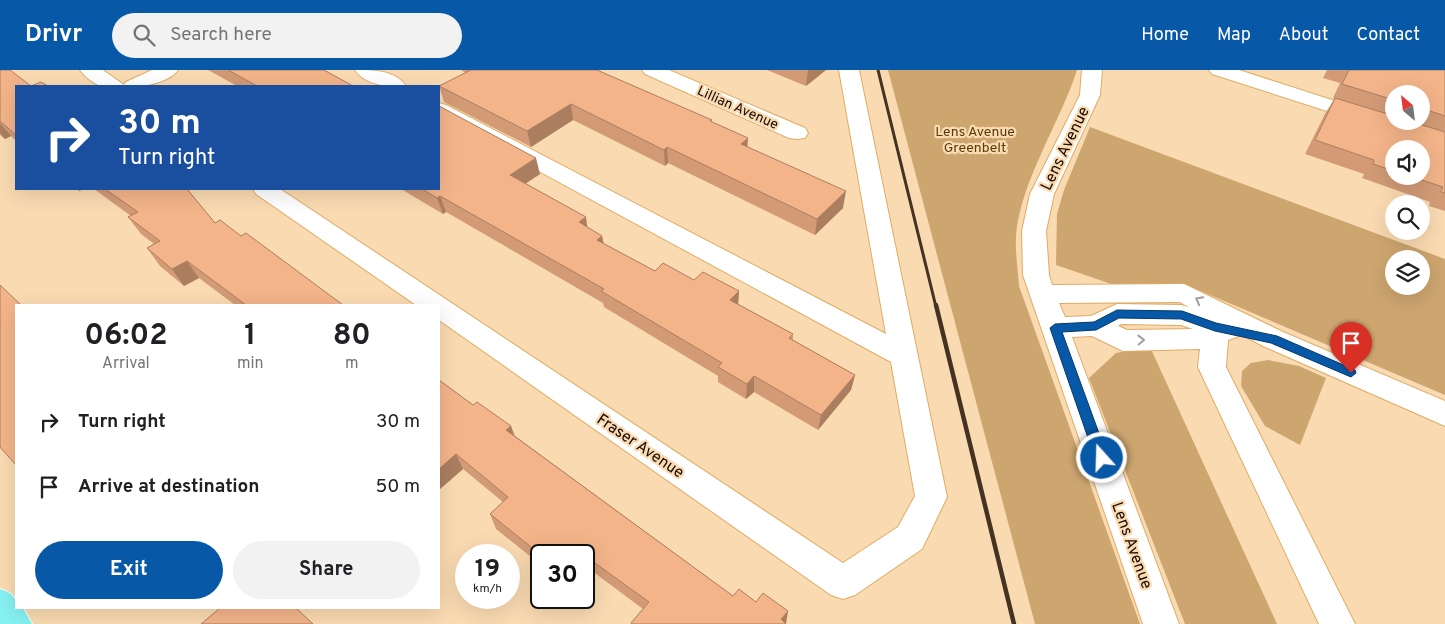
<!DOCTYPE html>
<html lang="en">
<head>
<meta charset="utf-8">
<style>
	:root { --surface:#fff; --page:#f2f2f2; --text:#202124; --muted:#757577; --accent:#0758a6 }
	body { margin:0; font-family:Overpass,sans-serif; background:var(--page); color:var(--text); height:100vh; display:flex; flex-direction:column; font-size:19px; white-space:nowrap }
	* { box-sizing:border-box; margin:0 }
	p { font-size:16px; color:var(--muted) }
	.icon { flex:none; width:28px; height:28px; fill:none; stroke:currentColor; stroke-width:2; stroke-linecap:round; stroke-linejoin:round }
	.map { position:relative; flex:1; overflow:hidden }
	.side { position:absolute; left:15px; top:234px; width:425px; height:305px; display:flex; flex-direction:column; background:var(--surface); border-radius:0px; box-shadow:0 5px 20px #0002 }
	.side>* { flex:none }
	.top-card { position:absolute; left:15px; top:15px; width:425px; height:105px; border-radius:0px; box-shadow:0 5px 20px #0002; background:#1a4fa0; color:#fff; overflow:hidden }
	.needle { width:32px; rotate:332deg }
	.buttons { position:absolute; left:1385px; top:15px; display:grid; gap:10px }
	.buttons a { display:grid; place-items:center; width:45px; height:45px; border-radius:50%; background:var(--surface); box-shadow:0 5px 20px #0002; font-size:25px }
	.speed { position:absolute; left:455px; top:474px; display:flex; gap:10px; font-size:25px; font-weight:700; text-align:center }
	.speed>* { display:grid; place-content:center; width:65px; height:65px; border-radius:50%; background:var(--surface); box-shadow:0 5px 20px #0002; line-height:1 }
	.speed small { font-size:12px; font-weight:400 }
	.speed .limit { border:2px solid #111; border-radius:8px; background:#fff; color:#111 }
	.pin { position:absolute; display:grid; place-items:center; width:42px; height:42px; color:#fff; margin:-51px -21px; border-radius:50% 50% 50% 0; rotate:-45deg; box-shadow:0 0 5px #0007 }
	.pin .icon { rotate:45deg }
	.me { position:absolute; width:55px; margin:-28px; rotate:340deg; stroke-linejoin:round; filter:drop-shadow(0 0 4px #0008) }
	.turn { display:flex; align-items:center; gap:18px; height:105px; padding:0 20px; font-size:22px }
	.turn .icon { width:65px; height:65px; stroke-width:2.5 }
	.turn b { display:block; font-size:35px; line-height:42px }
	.eta { display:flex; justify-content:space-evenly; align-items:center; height:85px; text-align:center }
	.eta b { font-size:30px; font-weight:700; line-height:35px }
	.action { display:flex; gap:10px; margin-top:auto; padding:10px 20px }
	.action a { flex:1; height:58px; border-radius:30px; background:var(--accent); color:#fff; font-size:20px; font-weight:700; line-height:58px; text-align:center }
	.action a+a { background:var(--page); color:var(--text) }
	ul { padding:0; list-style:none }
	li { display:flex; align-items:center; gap:15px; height:65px; padding:0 20px }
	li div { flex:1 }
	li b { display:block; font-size:19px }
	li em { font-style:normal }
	header { display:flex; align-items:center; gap:30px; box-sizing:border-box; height:70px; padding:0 25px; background:var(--accent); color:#fff }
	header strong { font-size:24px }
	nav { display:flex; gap:28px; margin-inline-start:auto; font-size:18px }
	.search { width:350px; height:45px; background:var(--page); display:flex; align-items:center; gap:12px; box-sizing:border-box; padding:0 18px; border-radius:28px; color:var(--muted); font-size:19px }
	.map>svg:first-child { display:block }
	.green { fill:#cda56f; fill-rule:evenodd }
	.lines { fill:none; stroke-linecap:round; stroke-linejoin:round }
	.minor-casing { stroke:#dfac64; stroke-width:2 }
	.major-casing { stroke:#fff; stroke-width:2 }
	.minor { fill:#fff; fill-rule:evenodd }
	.major { fill:#86f2f1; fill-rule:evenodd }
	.rail-far1 { stroke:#443323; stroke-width:3 }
	.rail { stroke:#443323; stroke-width:4.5 }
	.wall { fill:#d29b76; fill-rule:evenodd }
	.shaded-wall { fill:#ab7e60 }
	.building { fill:#f4b489; stroke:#ab7e60 }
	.oneway { stroke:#a39d99 }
	.route { fill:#0758a6; stroke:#05396c }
	.labels { text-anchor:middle; stroke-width:4.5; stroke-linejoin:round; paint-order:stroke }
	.far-street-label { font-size:14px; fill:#180a00; stroke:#fadab1 }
	.far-park-label { font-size:14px; fill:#593b0a; stroke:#fadab1 }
	.street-label { font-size:16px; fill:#180a00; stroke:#fadab1 }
</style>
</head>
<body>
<header>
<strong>Drivr</strong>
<div class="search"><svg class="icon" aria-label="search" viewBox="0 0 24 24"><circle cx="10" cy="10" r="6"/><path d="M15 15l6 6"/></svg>Search here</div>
<nav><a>Home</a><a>Map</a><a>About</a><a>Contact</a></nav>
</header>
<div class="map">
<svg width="1445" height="554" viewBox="0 0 1445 554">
	<rect width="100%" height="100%" fill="#fadab1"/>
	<g class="green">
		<path d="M888,0H1077C1060,53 1020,112 1016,166C1015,182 1018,200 1019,216L1140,554H1035Z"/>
		<path d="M1090,57L1445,189V325L1189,216H1117L1056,195L1057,144L1064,120ZM1394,189H1421V216H1394Z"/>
		<path d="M1150,277L1277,554H1185L1089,308L1116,283Z"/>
		<path d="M1268,290L1299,296L1326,308L1300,375L1265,356L1241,316L1242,301L1251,293Z"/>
	</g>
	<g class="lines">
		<defs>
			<g id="minor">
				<path d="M80,0H103L124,15L126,12L152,0H178C166,17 122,20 102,16C95,15 84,6 80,0Z"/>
				<path d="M355,0C373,0 395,0 406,16C389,17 366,16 355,0Z"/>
				<path d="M642,0H669L805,58L808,63L805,68L797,69L789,68L645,4Z"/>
				<path d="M839,0H859L947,427L922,479L855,525L843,529L831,525L439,250V235H416L256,124L253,119H280L843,493L898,457L915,426L891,292L439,47V33L446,35L886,264Z"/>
				<path d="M1082,0H1102L1100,25L1054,124L1046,161L1049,205L1052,215L1184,214L1283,262L1445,331V356L1263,276L1239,263L1237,267L1228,270L1226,297L1355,554H1319L1198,297L1200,279L1123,281L1092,266L1072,267L1179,554H1143L1023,205L1022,161L1030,124L1080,25ZM1180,232L1190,238L1182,235L1117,234L1091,246L1065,247L1059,233ZM1121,254L1181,255L1193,259L1127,260L1118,256Z"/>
				<path d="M1209,0H1239L1372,43L1375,47L1372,51L1365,53L1358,51L1212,4Z"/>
			</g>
			<path id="major" d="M0,519C11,523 16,525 16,538H23L32,554H0Z"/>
		</defs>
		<use href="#minor" class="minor-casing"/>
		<use href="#major" class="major-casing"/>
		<use href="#minor" class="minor"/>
		<use href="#major" class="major"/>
		<path class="rail-far1" d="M878,0L936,237"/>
		<path class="rail" d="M936,235L1014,554"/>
	</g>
	<g class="wall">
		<path d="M0,0L31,16H16V71L11,66L5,69L0,65Z"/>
		<path d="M208,0H324L353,16H237Z"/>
		<path d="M461,0H597L712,52L747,76L843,138L815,165L668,93L665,96L573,50L531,77L444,32L439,16L466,3Z"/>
		<path d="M767,0H826L806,16Z"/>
		<path d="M1327,0H1445V141L1429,136L1430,132L1362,108L1364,104L1305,84L1326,42L1335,28H1333L1340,13L1323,8ZM1394,24H1421V51H1394ZM1394,79L1421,106H1394Z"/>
		<path d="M540,104L525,114L587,157L602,166L604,174L655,201L694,210L739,221L738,234L793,264V270L855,305L851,320L818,360L754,322L746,329L718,312V306L604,237L603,233L446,142L443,144L401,119H439Z"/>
		<path d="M94,119H187L215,153L241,166L343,235H235L199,208L184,216L160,196L147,178L154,174L141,164L128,147L131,146Z"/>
		<path d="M439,310L473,335L511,356L515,366L733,526L786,554H631V553L643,539L584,495V485H541V495L496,459L490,444L503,432L463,399L440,419L439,418Z"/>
	</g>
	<g class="shaded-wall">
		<path d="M808,0H826L806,16Z"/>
		<path d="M571,34L573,50L531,77L527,61Z"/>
		<path d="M0,53L11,66L5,69L0,63Z"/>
		<path d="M748,68L747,84L741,74Z"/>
		<path d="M667,77L668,93L665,96L664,80Z"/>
		<path d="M536,88L540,104L514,121L510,105Z"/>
		<path d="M77,119H84L79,121Z"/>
		<path d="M846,121L843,138L815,165L817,149Z"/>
		<path d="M440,126L446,142L443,144L437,128Z"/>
		<path d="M586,147L588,163L579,152Z"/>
		<path d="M602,166L605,182L597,170Z"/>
		<path d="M187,191L199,208L184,216L172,199Z"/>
		<path d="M739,221L738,237L730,230Z"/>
		<path d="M855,305L851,320L818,360L821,345Z"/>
		<path d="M754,306V322L746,329L747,314Z"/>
		<path d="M511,356L516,372L506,360Z"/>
		<path d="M456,384L463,399L440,419L439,416V399Z"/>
		<path d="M570,475L573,485H560Z"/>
		<path d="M788,541L786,554L781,549Z"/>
	</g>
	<g class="building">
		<path d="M0,0H10L31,16L41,12L48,16H16V65L0,51Z"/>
		<path d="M228,0H324L353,16H257Z"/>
		<path d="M471,0H597L712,50L710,51L748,68L741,74L846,121L817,149L667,77L664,80L571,34L527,61L439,16Z"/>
		<path d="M1349,0H1445V46L1421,38V24H1394V30L1342,14Z"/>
		<path d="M1335,28L1394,46V51H1409L1445,62V123L1441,122L1443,117L1410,106H1421V79H1394V101L1373,94L1374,90L1315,70Z"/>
		<path d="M439,36L536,88L510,105L586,147L579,152L602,166L597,170L655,201L663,193L694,210L703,202L739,221L730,230L793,264L789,268L855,305L821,345L754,306L747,314L718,297L722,293L601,221L604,219L440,126L437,128L422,119H439Z"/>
		<path d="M105,119H187L215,153L220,150L241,166L246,163L343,235H246L187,191L172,199L147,178L160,171L128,147L138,142Z"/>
		<path d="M0,215L21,235H16V395L0,377Z"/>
		<path d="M439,310L473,335L477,332L511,356L506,360L733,526L739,519L756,532L763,523L788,541L781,549L786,554H633L631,553L649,532L570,475L560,485H541L490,444L508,427L456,384L439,399Z"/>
		<path d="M220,538H296L313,554H201Z"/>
	</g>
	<defs><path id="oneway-chevron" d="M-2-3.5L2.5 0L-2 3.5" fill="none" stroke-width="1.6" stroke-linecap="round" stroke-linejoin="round" transform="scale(1.25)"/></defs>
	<g class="oneway">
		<use href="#oneway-chevron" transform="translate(1199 230) rotate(-152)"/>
		<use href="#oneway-chevron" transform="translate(1141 270) rotate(-1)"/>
	</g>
	<path class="route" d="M1117,240L1182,241L1216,253L1277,266L1355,300L1356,303L1351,307L1271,273L1215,261L1181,249L1119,248L1096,260L1062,262L1108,388L1102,393L1095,388L1050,258L1055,254L1094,252Z"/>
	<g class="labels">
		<g class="far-street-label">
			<text transform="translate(738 37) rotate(24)" y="5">Lillian Avenue</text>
		</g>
		<g class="far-park-label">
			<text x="975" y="66">Lens Avenue<tspan x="975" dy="16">Greenbelt</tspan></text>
		</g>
		<g class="street-label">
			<text transform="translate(1064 78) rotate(-64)" y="6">Lens Avenue</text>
			<text transform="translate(641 375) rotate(34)" y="6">Fraser Avenue</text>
			<text transform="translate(1133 475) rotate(70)" y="6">Lens Avenue</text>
		</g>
	</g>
</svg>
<div class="buttons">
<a><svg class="needle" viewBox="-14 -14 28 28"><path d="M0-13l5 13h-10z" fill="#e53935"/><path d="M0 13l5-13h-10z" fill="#757577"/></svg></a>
<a><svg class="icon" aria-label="sound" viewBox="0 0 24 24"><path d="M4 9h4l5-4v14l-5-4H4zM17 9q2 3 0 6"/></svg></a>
<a><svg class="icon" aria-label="search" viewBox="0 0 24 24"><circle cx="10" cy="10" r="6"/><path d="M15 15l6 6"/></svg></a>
<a><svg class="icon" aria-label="layers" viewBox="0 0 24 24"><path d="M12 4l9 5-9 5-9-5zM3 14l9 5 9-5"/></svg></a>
</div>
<div class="speed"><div>19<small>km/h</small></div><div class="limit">30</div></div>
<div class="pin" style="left:1351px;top:303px;background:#d93025"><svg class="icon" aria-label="arrive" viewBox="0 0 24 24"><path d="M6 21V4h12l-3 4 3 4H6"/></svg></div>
<svg class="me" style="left:1102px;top:388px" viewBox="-20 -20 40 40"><circle r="17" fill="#0758a6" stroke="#fff" stroke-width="3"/><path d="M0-11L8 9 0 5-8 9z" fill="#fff"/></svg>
<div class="top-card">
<div class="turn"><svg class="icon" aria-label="right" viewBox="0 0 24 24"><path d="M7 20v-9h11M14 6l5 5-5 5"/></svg><div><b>30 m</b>Turn right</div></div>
</div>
<section class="side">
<div class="eta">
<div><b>06:02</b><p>Arrival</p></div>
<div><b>1</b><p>min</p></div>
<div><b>80</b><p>m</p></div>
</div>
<ul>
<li><svg class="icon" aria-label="right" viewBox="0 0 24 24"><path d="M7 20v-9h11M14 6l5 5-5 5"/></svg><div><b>Turn right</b></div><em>30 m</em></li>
<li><svg class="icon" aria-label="arrive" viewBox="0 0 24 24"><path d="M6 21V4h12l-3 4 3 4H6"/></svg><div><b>Arrive at destination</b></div><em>50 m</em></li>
</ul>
<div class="action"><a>Exit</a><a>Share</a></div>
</section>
</div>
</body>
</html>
